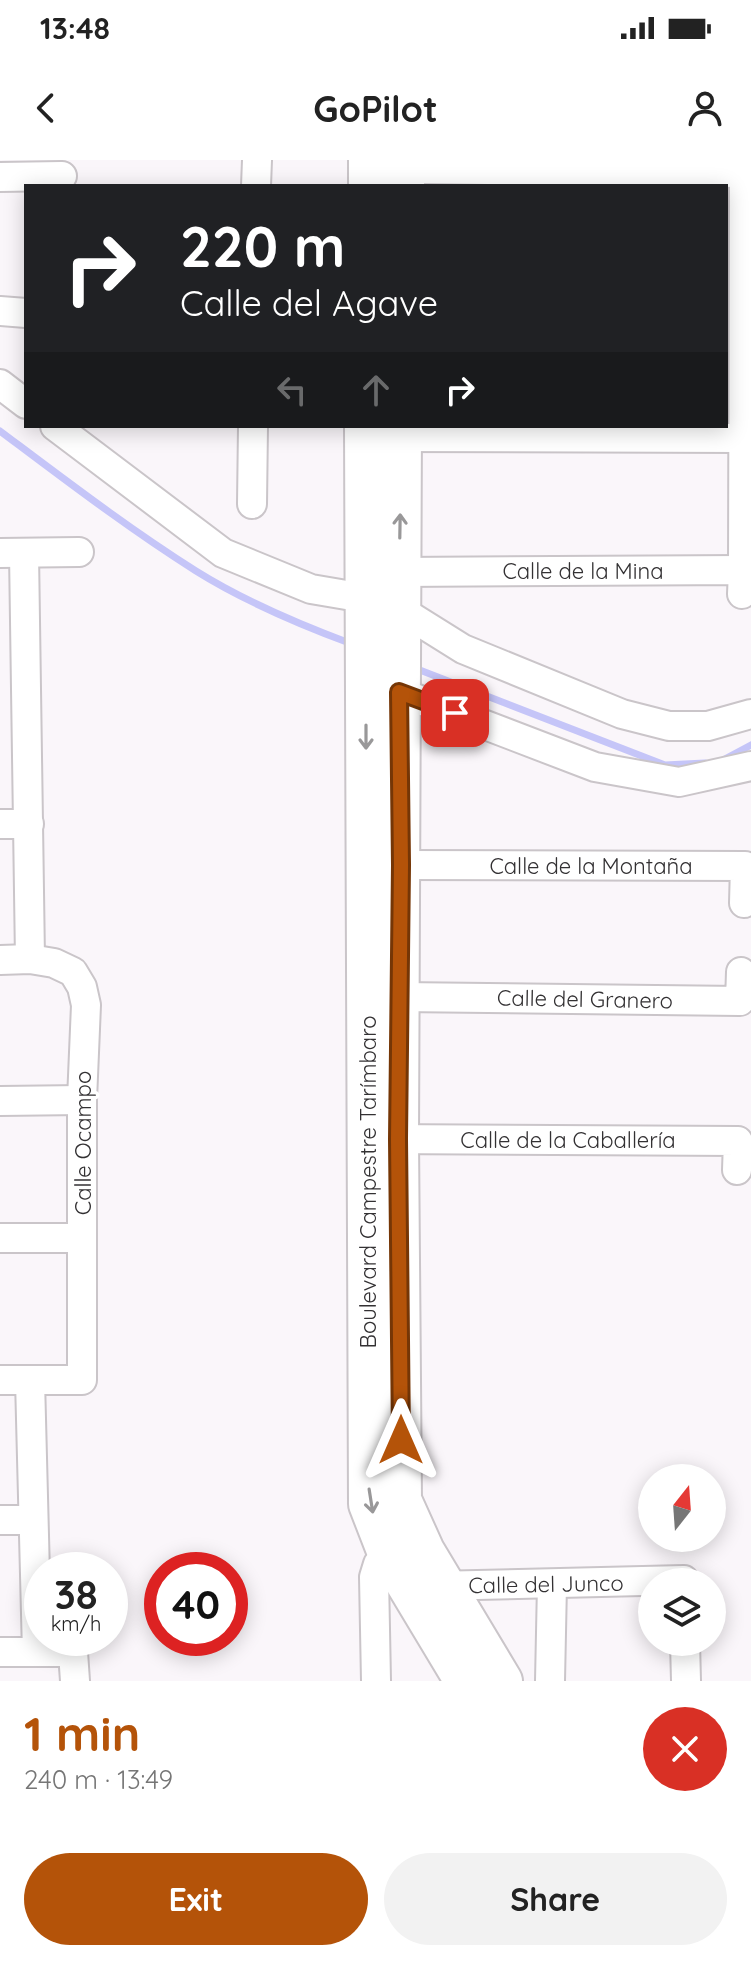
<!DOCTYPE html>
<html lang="en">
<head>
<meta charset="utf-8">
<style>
	:root { --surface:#fff; --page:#f2f2f2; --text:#222; --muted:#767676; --accent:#b45309 }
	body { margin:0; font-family:Quicksand,sans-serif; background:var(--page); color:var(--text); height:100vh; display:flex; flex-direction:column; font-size:30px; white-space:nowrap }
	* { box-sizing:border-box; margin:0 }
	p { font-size:26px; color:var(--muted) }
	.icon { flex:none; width:44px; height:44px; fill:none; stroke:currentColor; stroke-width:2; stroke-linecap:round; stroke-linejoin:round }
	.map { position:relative; height:1521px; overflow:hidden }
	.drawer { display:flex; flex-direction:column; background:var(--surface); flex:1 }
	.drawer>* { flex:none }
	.top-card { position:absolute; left:24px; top:24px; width:704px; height:244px; border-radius:0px; box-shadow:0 4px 20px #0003; background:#202124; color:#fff; overflow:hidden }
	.needle { width:52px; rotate:17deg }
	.fabs { position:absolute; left:638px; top:1304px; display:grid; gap:16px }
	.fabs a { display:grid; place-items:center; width:88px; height:88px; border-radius:50%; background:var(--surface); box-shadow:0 4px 20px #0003; font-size:40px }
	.speed { position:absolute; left:24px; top:1392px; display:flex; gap:16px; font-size:40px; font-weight:700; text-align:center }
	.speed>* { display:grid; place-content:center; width:104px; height:104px; border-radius:50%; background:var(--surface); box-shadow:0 4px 20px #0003; line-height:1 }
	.speed small { font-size:20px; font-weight:400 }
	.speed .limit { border:12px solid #d22; background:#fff; color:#111 }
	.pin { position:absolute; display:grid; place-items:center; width:68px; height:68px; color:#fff; margin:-34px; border-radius:16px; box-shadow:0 4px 12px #0006 }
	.me { position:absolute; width:88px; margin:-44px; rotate:0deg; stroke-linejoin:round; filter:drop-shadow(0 0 6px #0008) }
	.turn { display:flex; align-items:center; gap:28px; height:168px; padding:0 24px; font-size:36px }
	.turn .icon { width:104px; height:104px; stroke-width:2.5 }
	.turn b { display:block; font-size:56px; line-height:68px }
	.lanes { display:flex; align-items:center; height:76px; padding:0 24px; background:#0003; justify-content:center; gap:40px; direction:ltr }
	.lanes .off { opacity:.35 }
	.round { display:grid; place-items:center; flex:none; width:84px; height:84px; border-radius:42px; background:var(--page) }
	.headline { display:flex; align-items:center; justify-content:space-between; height:136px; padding:0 24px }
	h1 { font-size:48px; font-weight:700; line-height:60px; color:var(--accent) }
	.cta { display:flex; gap:16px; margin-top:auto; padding:16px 24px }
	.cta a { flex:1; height:92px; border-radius:48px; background:var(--accent); color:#fff; font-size:32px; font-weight:700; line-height:92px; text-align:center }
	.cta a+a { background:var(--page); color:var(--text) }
	.status { display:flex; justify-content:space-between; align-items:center; height:56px; padding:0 40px; background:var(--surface); direction:ltr }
	.status svg { height:22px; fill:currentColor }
	header { display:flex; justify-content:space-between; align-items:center; height:104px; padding:0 24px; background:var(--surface); font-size:36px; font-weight:700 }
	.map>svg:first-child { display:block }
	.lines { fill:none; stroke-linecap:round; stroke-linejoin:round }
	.stream { stroke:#c5c5f8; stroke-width:7 }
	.street-casing { stroke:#cac5c9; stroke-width:32 }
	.secondary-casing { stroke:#cac5c9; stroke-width:44 }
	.street { stroke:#fff; stroke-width:28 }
	.secondary { stroke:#fff; stroke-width:40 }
	.oneway { stroke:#999899 }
	.route-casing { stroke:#753606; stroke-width:20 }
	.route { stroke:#b45309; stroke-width:14 }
	.labels { text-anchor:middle; stroke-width:7; stroke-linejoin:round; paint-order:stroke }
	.street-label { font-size:22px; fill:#333133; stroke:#fff }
</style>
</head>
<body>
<div class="status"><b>13:48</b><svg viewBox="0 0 49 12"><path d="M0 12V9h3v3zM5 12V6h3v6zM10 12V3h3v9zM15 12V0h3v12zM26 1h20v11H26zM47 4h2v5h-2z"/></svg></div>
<header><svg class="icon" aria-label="back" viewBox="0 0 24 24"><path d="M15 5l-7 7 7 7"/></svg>GoPilot<svg class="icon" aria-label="person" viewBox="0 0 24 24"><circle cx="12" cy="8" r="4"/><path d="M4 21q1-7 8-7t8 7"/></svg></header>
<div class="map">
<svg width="751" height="1521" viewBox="0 0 751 1521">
	<rect width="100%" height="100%" fill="#faf6fa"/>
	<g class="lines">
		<g class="stream">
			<path d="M0,271C64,319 128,368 196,411C244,441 298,464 352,484"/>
			<path d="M412,507L665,605L705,603"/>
			<path d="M721,601L751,585"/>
		</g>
		<defs>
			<g id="street">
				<path d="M404,9L744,13"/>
				<path d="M0,17L62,16"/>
				<path d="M256,26L257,0"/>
				<path d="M0,151L26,153"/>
				<path d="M0,224L26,244"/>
				<path d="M55,266L223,393L311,429L364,438"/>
				<path d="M383,277L743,278"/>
				<path d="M252,344L253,266"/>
				<path d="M0,393L79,392"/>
				<path d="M24,393L30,799"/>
				<path d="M743,410L744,0"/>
				<path d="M400,412L743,410L742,434"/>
				<path d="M399,449L463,489L622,554L669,566H708L751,554"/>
				<path d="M399,532L595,607L679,622L751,606"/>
				<path d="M0,664H29"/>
				<path d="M401,705L745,706L744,743"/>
				<path d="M0,800L30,799L54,803L73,812L82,827L86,845L82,940V1220H0"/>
				<path d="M400,837L740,841L741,812"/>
				<path d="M0,941L82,940"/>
				<path d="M381,979L738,981L737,1010"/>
				<path d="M0,1078H82"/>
				<path d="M30,1220L37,1492"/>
				<path d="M0,1360H32"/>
				<path d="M433,1426L684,1420"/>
				<path d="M685,1482L686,1521"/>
				<path d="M0,1492H73L75,1521"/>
				<path d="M376,1521L374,1417L378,1404L388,1393L402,1392"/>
				<path d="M550,1521L552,1424"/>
			</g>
			<g id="secondary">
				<path d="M369,26V0"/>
				<path d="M404,26V0"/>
				<path d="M365,266L369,1344L388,1393L465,1521"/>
				<path d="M401,266L398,979L401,1340L424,1391L502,1521"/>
			</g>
		</defs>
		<use href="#street" class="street-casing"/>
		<use href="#secondary" class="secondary-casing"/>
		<use href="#street" class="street"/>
		<use href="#secondary" class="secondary"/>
	</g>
	<defs><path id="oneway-shaft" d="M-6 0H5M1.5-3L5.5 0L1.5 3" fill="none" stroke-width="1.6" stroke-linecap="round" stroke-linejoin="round" transform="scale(2)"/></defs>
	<g class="oneway">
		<use href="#oneway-shaft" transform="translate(400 366) rotate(-89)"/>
		<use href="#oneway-shaft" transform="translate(366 577) rotate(90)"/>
		<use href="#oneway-shaft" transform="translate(371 1341) rotate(81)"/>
	</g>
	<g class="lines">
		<defs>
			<path id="route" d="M401,1280L398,979L401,705L399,532L455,553"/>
		</defs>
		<use href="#route" class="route-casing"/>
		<use href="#route" class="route"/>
	</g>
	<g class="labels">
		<g class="street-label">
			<text x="583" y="419">Calle de la Mina</text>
			<text x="591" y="714">Calle de la Montaña</text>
			<text transform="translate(585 839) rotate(1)" y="8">Calle del Granero</text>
			<text x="568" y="988">Calle de la Caballería</text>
			<text transform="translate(83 983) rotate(-90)" y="8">Calle Ocampo</text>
			<text transform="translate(368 1022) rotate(-90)" y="8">Boulevard Campestre Tarímbaro</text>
			<text transform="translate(546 1424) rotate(-1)" y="8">Calle del Junco</text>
		</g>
	</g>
</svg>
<div class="fabs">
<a><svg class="needle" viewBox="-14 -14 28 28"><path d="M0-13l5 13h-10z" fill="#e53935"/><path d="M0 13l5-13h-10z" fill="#767676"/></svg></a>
<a><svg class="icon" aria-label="layers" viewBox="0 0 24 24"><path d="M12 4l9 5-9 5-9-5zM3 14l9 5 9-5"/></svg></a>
</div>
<div class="speed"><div>38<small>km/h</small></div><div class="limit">40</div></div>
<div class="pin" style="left:455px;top:553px;background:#d93025"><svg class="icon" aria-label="arrive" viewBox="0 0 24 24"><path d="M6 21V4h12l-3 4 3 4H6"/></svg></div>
<svg class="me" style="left:401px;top:1280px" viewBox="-20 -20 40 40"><path d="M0-17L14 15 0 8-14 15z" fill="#b45309" stroke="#fff" stroke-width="4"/></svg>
<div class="top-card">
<div class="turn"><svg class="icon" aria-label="right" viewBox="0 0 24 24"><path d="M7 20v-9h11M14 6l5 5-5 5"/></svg><div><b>220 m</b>Calle del Agave</div></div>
<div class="lanes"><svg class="icon off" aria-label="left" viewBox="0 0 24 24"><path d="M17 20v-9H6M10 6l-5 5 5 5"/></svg><svg class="icon off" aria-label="ahead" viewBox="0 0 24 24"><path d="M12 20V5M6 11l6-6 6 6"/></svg><svg class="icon" aria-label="right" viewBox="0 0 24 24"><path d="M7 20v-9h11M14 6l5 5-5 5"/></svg></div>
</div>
</div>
<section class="drawer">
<div class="headline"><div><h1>1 min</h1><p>240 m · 13:49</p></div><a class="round" style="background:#d93025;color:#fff"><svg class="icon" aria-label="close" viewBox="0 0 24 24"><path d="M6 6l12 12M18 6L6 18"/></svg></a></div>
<div class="cta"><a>Exit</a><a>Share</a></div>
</section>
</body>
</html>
